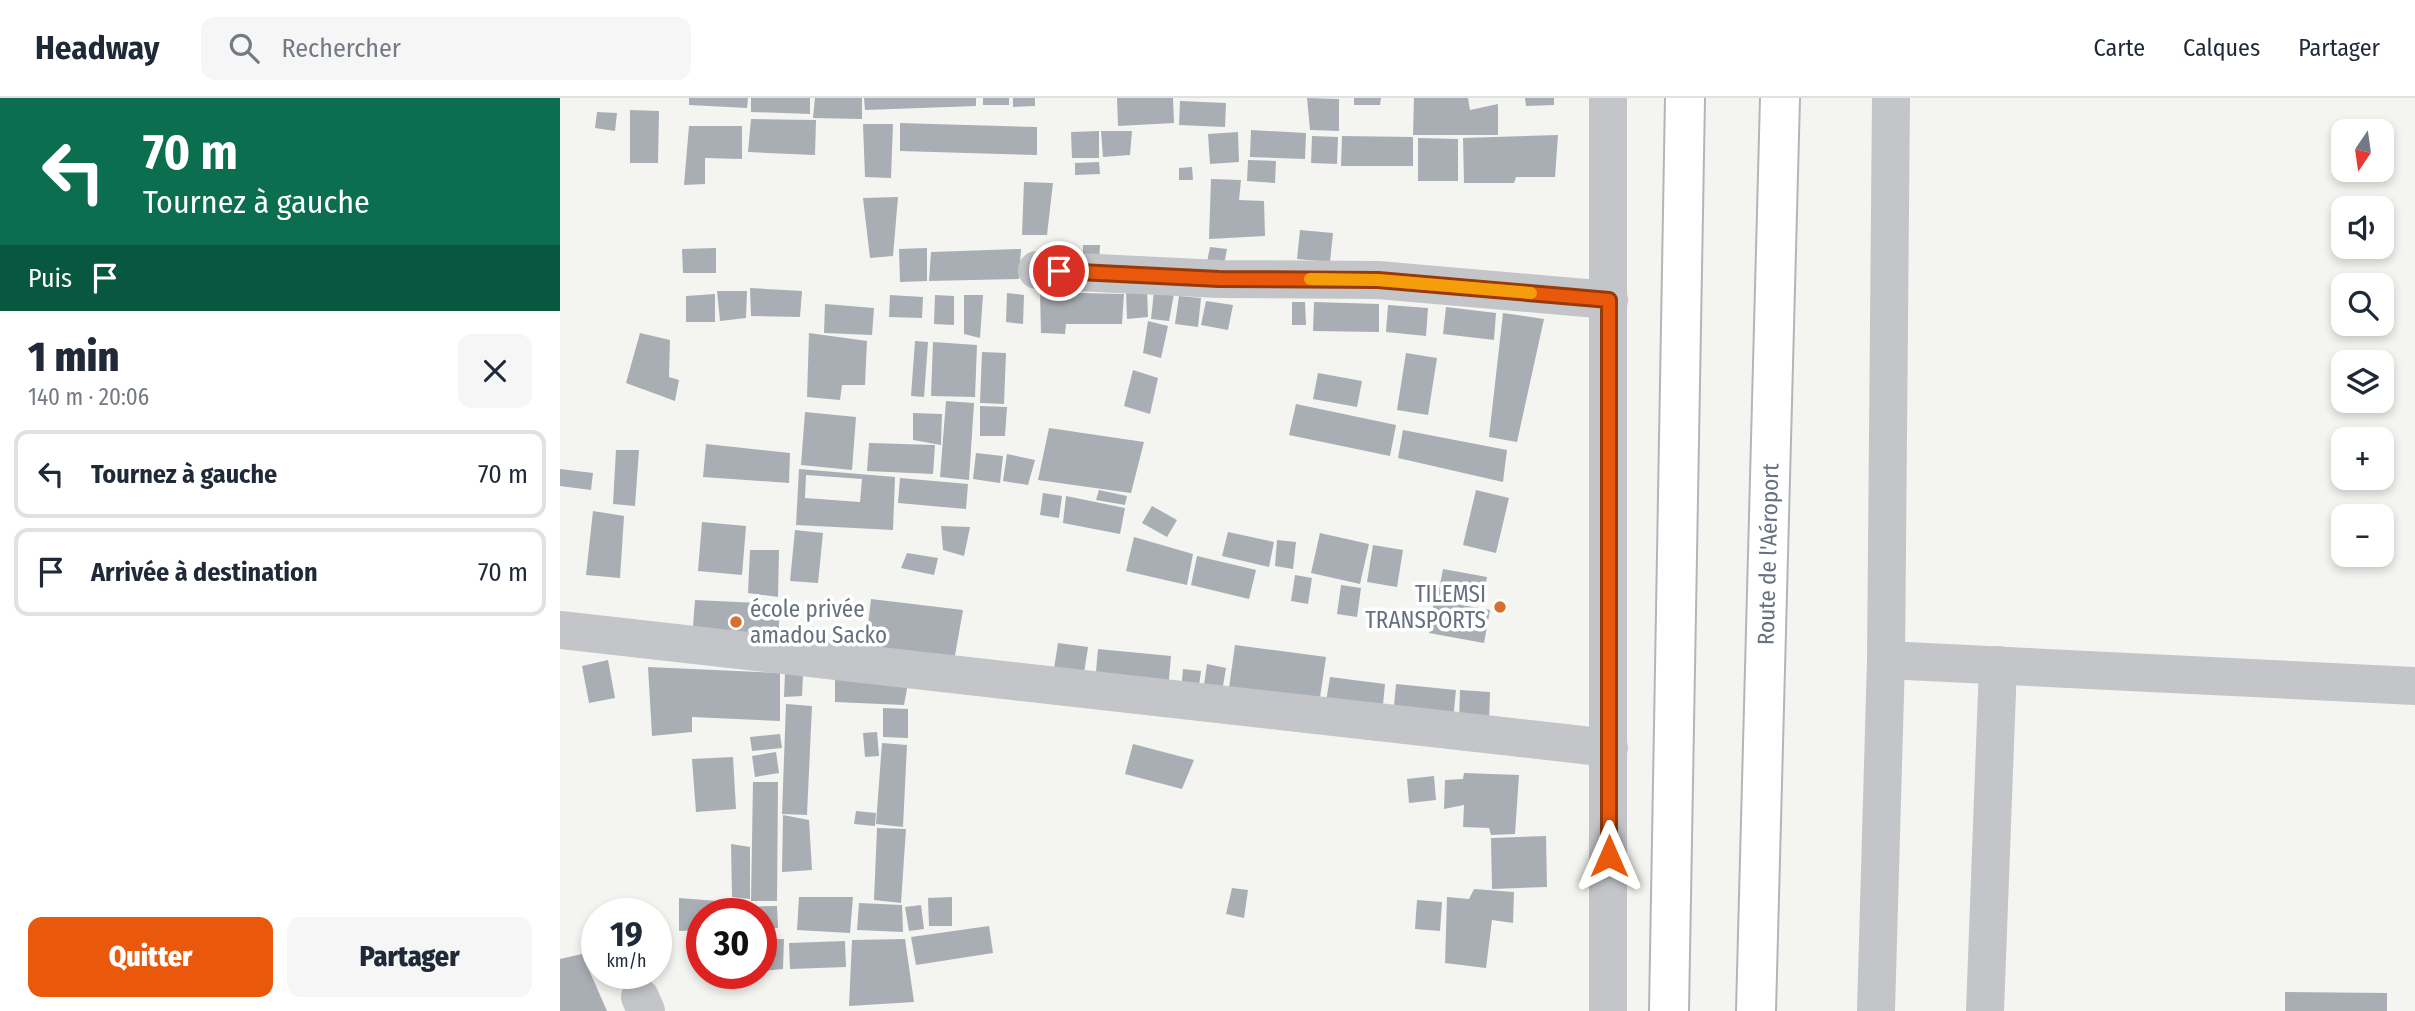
<!DOCTYPE html>
<html lang="fr">
<head>
<meta charset="utf-8">
<style>
	:root { --surface:#fff; --page:#f6f6f7; --text:#1f2937; --muted:#747a83; --line:#e0e1e3; --accent:#ea580c }
	body { margin:0; font-family:"Fira Sans Condensed",sans-serif; background:var(--page); color:var(--text); height:100vh; display:flex; flex-direction:column; font-size:26px; white-space:nowrap }
	* { box-sizing:border-box; margin:0 }
	p { font-size:23px; color:var(--muted) }
	.icon { flex:none; width:38px; height:38px; fill:none; stroke:currentColor; stroke-width:2; stroke-linecap:round; stroke-linejoin:round }
	.map { position:relative; flex:1; overflow:hidden }
	.details { display:flex; flex-direction:column; background:var(--surface); width:560px }
	.details>* { flex:none }
	.top-card { background:#0b6e4f; color:#fff; overflow:hidden }
	.needle { width:46px; rotate:193deg }
	.fabs { position:absolute; left:1771px; top:21px; display:grid; gap:14px }
	.fabs a { display:grid; place-items:center; width:63px; height:63px; border-radius:14px; background:var(--surface); box-shadow:0 4px 10px #0003; font-size:35px }
	.speed { position:absolute; left:21px; top:800px; display:flex; gap:14px; font-size:35px; font-weight:700; text-align:center }
	.speed>* { display:grid; place-content:center; width:91px; height:91px; border-radius:50%; background:var(--surface); box-shadow:0 4px 10px #0003; line-height:1 }
	.speed small { font-size:18px; font-weight:400 }
	.speed .limit { border:10px solid #d22; background:#fff; color:#111 }
	.pin { position:absolute; display:grid; place-items:center; width:60px; height:60px; color:#fff; margin:-30px; border:4px solid #fff; border-radius:50%; box-shadow:0 2px 7px #0007 }
	.me { position:absolute; width:77px; margin:-38px; rotate:0deg; stroke-linejoin:round; filter:drop-shadow(0 0 5px #0008) }
	.turn { display:flex; align-items:center; gap:24px; height:147px; padding:0 28px; font-size:32px }
	.turn .icon { width:91px; height:91px; stroke-width:2.5 }
	.turn b { display:block; font-size:49px; line-height:60px }
	.then { display:flex; align-items:center; height:66px; padding:0 28px; background:#0003; gap:14px; font-size:26px }
	.round { display:grid; place-items:center; flex:none; width:74px; height:74px; border-radius:14px; background:var(--page) }
	.head { display:flex; align-items:center; justify-content:space-between; height:119px; padding:0 28px }
	h1 { font-size:42px; font-weight:800; line-height:52px }
	.button { display:flex; gap:14px; margin-top:auto; padding:14px 28px }
	.button a { flex:1; height:80px; border-radius:14px; background:var(--accent); color:#fff; font-size:28px; font-weight:800; line-height:80px; text-align:center }
	.button a+a { background:var(--page); color:var(--text) }
	ul { padding:0; list-style:none }
	li { display:flex; align-items:center; gap:21px; height:88px; margin:0 14px 10px; padding:0 14px; border:4px solid var(--line); border-radius:14px }
	li div { flex:1 }
	li b { display:block; font-size:26px }
	li em { font-style:normal }
	header { display:flex; align-items:center; gap:42px; box-sizing:border-box; height:98px; padding:0 35px; background:var(--surface); border-bottom:2px solid var(--line) }
	header strong { font-size:33px }
	nav { display:flex; gap:38px; margin-inline-start:auto; font-size:24px }
	.search { width:490px; height:63px; background:var(--page); display:flex; align-items:center; gap:18px; box-sizing:border-box; padding:0 24px; border-radius:14px; color:var(--muted); font-size:26px }
	main { display:flex; flex:1; min-height:0 }
	.map>svg:first-child { display:block }
	.building { fill:#a9aeb5; fill-rule:evenodd }
	.lines { fill:none; stroke-linecap:round; stroke-linejoin:round }
	.highway-casing { stroke:#b3b5b9; stroke-width:42 }
	.minor { stroke:#c3c5c9; stroke-width:38 }
	.highway { stroke:#fff; stroke-width:38 }
	.route-casing { stroke:#983908; stroke-width:18 }
	.route { stroke:#ea580c; stroke-width:12 }
	.slow { stroke:#f59e0b; stroke-width:12 }
	.poi-dot { fill:#d7702f; stroke:#fff; stroke-width:2.5 }
	.labels { text-anchor:middle; stroke-width:7; stroke-linejoin:round; paint-order:stroke }
	.street-label { font-size:23px; fill:#657080; stroke:#fff }
	.poi-label { font-size:23px; fill:#657080; stroke:#fff; text-anchor:end }
</style>
</head>
<body>
<header>
<strong>Headway</strong>
<div class="search"><svg class="icon" aria-label="search" viewBox="0 0 24 24"><circle cx="10" cy="10" r="6"/><path d="M15 15l6 6"/></svg>Rechercher</div>
<nav><a>Carte</a><a>Calques</a><a>Partager</a></nav>
</header>
<main>
<section class="details">
<div class="top-card">
<div class="turn"><svg class="icon" aria-label="left" viewBox="0 0 24 24"><path d="M17 20v-9H6M10 6l-5 5 5 5"/></svg><div><b>70 m</b>Tournez à gauche</div></div>
<div class="then">Puis<svg class="icon" aria-label="arrive" viewBox="0 0 24 24"><path d="M6 21V4h12l-3 4 3 4H6"/></svg></div>
</div>
<div class="head"><div><h1>1 min</h1><p>140 m · 20:06</p></div><a class="round"><svg class="icon" aria-label="close" viewBox="0 0 24 24"><path d="M6 6l12 12M18 6L6 18"/></svg></a></div>
<ul>
<li><svg class="icon" aria-label="left" viewBox="0 0 24 24"><path d="M17 20v-9H6M10 6l-5 5 5 5"/></svg><div><b>Tournez à gauche</b></div><em>70 m</em></li>
<li><svg class="icon" aria-label="arrive" viewBox="0 0 24 24"><path d="M6 21V4h12l-3 4 3 4H6"/></svg><div><b>Arrivée à destination</b></div><em>70 m</em></li>
</ul>
<div class="button"><a>Quitter</a><a>Partager</a></div>
</section>
<div class="map">
<svg width="1855" height="913" viewBox="0 0 1855 913">
	<rect width="100%" height="100%" fill="#f4f5f1"/>
	<g class="building">
		<path d="M129,0H188L187,10L129,7Z"/>
		<path d="M191,0H250V16L191,14Z"/>
		<path d="M255,0H302V21L253,20Z"/>
		<path d="M304,0H416V8L305,12Z"/>
		<rect x="423" y="0" width="26" height="7"/>
		<path d="M453,0H475V8L453,9Z"/>
		<path d="M557,0H613L614,25L558,28Z"/>
		<path d="M747,0L779,1V33L750,32Z"/>
		<path d="M794,0H821L820,7H794Z"/>
		<path d="M854,0H908L910,12L938,6V37H853Z"/>
		<path d="M965,0H994V7L966,8Z"/>
		<path d="M620,3L666,5L665,29L619,27Z"/>
		<path d="M70,12L99,13L98,65H70Z"/>
		<path d="M37,14L57,15L55,33L35,30Z"/>
		<path d="M191,21L256,22L255,57L188,54Z"/>
		<path d="M340,25L477,29V57L340,53Z"/>
		<path d="M303,26H333L331,80L305,79Z"/>
		<path d="M129,28H182V61L145,60V86L124,87Z"/>
		<path d="M691,32L746,35L745,61L690,59Z"/>
		<path d="M539,33V60H512L511,34Z"/>
		<path d="M541,33H572L570,57L543,59Z"/>
		<path d="M678,34L679,64L650,66L648,36Z"/>
		<path d="M998,37L995,79H956L954,85H904L903,40Z"/>
		<path d="M752,38L778,39L777,66L751,65Z"/>
		<path d="M782,38L853,39V68H781Z"/>
		<path d="M858,40L898,41V83H858Z"/>
		<path d="M688,62L716,63L715,85L687,83Z"/>
		<path d="M539,64L540,76L515,77V65Z"/>
		<path d="M632,69L633,82H619V70Z"/>
		<path d="M651,81L681,82L679,102L704,103L705,138L649,141Z"/>
		<path d="M464,84L493,85L487,137H462Z"/>
		<path d="M338,99L333,158L310,160L303,100Z"/>
		<path d="M740,132L773,135L770,164L737,161Z"/>
		<path d="M523,147H540L539,165L523,164Z"/>
		<path d="M650,149L667,151L663,172L646,169Z"/>
		<path d="M156,150V175H123L122,151Z"/>
		<path d="M367,150V183L340,184L339,151Z"/>
		<path d="M461,151L459,181L369,183L371,154Z"/>
		<path d="M190,190L242,193L240,219L191,218Z"/>
		<path d="M587,192L588,219L567,221L566,193Z"/>
		<path d="M157,193H187L186,220L160,223Z"/>
		<path d="M594,193L614,196L609,223L591,221Z"/>
		<path d="M480,194L564,196L562,226H506L505,236L481,235Z"/>
		<path d="M447,195L464,197L463,226L446,224Z"/>
		<path d="M155,196V224H126V198Z"/>
		<path d="M330,197L363,199L362,220L329,219Z"/>
		<path d="M375,197L394,198V227L374,226Z"/>
		<path d="M404,197H423L420,240L404,236Z"/>
		<path d="M619,198L641,200L638,229L615,226Z"/>
		<path d="M646,203L673,207L668,232L641,227Z"/>
		<path d="M732,204H745L746,227H732Z"/>
		<path d="M754,204L819,206V234L753,233Z"/>
		<path d="M265,206L314,210L312,237L264,235Z"/>
		<path d="M828,207L868,210L866,238L826,234Z"/>
		<path d="M886,209L936,215L934,242L883,236Z"/>
		<path d="M943,215L984,221L957,344L929,339Z"/>
		<path d="M588,223L608,228L601,260L583,255Z"/>
		<path d="M80,235L110,242L109,279L119,282L115,303L66,285Z"/>
		<path d="M249,235L307,243L305,287H282L280,302L247,299Z"/>
		<path d="M355,243L368,244L364,299L351,298Z"/>
		<path d="M373,244L417,247L415,299L371,298Z"/>
		<path d="M422,254L446,255L444,306L420,305Z"/>
		<path d="M846,255L877,260L868,317L837,312Z"/>
		<path d="M573,272L598,280L590,316L564,308Z"/>
		<path d="M758,275L802,283L797,309L753,301Z"/>
		<path d="M386,303L414,305L409,382L380,379Z"/>
		<path d="M736,306L836,327L830,358L729,337Z"/>
		<path d="M420,308L447,309L445,338H420Z"/>
		<path d="M245,314L296,319L292,372L241,367Z"/>
		<path d="M353,315L382,316L381,347L353,342Z"/>
		<path d="M489,330L584,344L571,395L478,382Z"/>
		<path d="M843,332L947,352L943,384L838,360Z"/>
		<path d="M309,345L375,347L373,376L307,373Z"/>
		<path d="M146,346L230,355L229,385L143,379Z"/>
		<path d="M56,352H79L75,408L53,406Z"/>
		<path d="M416,355L443,358L440,385L413,381Z"/>
		<path d="M447,356L475,362L468,387L443,383Z"/>
		<path d="M0,371L33,375L31,392L0,388Z"/>
		<path d="M239,371L335,379L333,432L236,427ZM246,377L302,381L300,404L245,400Z"/>
		<path d="M340,380L408,386L406,411L338,405Z"/>
		<path d="M539,392L567,398L565,407L536,402Z"/>
		<path d="M916,392L949,400L936,455L903,447Z"/>
		<path d="M483,395L502,398L499,420L480,417Z"/>
		<path d="M506,398L565,410L560,436L503,425Z"/>
		<path d="M592,408L617,422L607,439L582,425Z"/>
		<path d="M33,413L64,418L60,480L26,477Z"/>
		<path d="M142,424L186,428L182,477L138,473Z"/>
		<path d="M381,428L410,429L404,458L383,452Z"/>
		<path d="M235,432L263,435L258,485L230,483Z"/>
		<path d="M668,434L714,444L709,469L662,458Z"/>
		<path d="M760,435L809,446L800,486L751,475Z"/>
		<path d="M574,439L633,456L627,487L566,473Z"/>
		<path d="M717,442L736,444L733,471L715,468Z"/>
		<path d="M813,447L843,452L837,489L807,484Z"/>
		<path d="M190,452H219L218,499L188,495Z"/>
		<path d="M347,455L378,460L374,477L341,470Z"/>
		<path d="M637,458L696,472L689,501L631,487Z"/>
		<path d="M883,471L927,479L922,506L878,497Z"/>
		<path d="M735,477L752,480L748,506L731,503Z"/>
		<path d="M781,487L801,490L797,519L777,516Z"/>
		<path d="M311,501L403,512L394,563L305,554Z"/>
		<path d="M135,502L220,506L218,544L132,542Z"/>
		<path d="M874,502L930,512L924,545L869,535Z"/>
		<path d="M498,545L528,549L523,582L493,577Z"/>
		<path d="M675,547L766,559L758,613L667,604Z"/>
		<path d="M538,551L611,558L608,592L535,585Z"/>
		<path d="M48,562L55,600L29,605L22,568Z"/>
		<path d="M647,566L666,570L661,600H642Z"/>
		<path d="M88,569L220,575V623L132,619V634L92,638Z"/>
		<path d="M623,571L641,573L638,596L621,594Z"/>
		<path d="M225,575L243,577L242,598L224,599Z"/>
		<path d="M275,579L349,580L344,607L275,604Z"/>
		<path d="M770,579L825,586L822,617L765,610Z"/>
		<path d="M836,586L896,592L893,623L833,618Z"/>
		<path d="M900,592L930,594L929,625L899,623Z"/>
		<path d="M226,606L252,608L247,717L222,716Z"/>
		<path d="M323,610L348,611V640L323,639Z"/>
		<path d="M317,634L319,658L305,659L303,635Z"/>
		<path d="M220,636L222,650L192,653L190,639Z"/>
		<path d="M322,645L347,647L343,729L316,726Z"/>
		<path d="M573,646L634,662L622,691L565,676Z"/>
		<path d="M216,654L219,675L195,679L192,658Z"/>
		<path d="M173,659L176,711L136,714L132,661Z"/>
		<path d="M904,675L959,677L955,736L931,737L929,730L903,729L904,707L884,711L885,682L903,681Z"/>
		<path d="M874,678L876,702L849,705L847,681Z"/>
		<path d="M193,684H218L217,803H191Z"/>
		<path d="M296,713L316,715L315,728L294,726Z"/>
		<path d="M223,717L249,722L252,772L222,774Z"/>
		<path d="M317,730L346,731L341,805L314,802Z"/>
		<path d="M986,738L987,789L932,791L931,740Z"/>
		<path d="M171,746L190,749V801L172,799Z"/>
		<path d="M672,790L688,792L684,820L666,816Z"/>
		<path d="M914,791L954,794L953,825L932,822L926,870L885,865L887,799L909,801Z"/>
		<path d="M239,799H293L290,835L237,832Z"/>
		<path d="M392,799V828H369L368,800Z"/>
		<path d="M119,800L170,804V816H142V832L119,833Z"/>
		<path d="M857,802L882,804L880,833L855,831Z"/>
		<path d="M299,805L342,807L343,834L297,832Z"/>
		<path d="M361,807L364,831L349,833L345,809Z"/>
		<path d="M217,808L218,830H201V816H174V809Z"/>
		<path d="M429,828L433,855L356,867L351,839Z"/>
		<path d="M201,841H224L223,871L201,873Z"/>
		<path d="M345,841L354,904L289,908L292,842Z"/>
		<path d="M285,843L286,869L230,871L229,845Z"/>
		<path d="M22,856L47,913H0V861Z"/>
		<path d="M1725,894L1827,895V913H1725Z"/>
	</g>
	<g class="lines">
		<defs>
			<g id="highway">
				<path d="M1109,913L1125,0"/>
				<path id="s1" d="M1196,913L1220,0"/>
			</g>
		</defs>
		<use href="#highway" class="highway-casing"/>
		<g class="minor">
			<path d="M1048,0V913"/>
			<path d="M477,172L659,181L818,182L1049,202"/>
			<path d="M0,532L1049,650"/>
			<path d="M1326,562L1855,588"/>
			<path d="M80,899L86,913"/>
			<path d="M1316,913L1326,562L1331,0"/>
			<path d="M1425,913L1438,567"/>
		</g>
		<use href="#highway" class="highway"/>
	</g>
	<g class="lines">
		<defs>
			<path id="route" d="M499,173L659,181L818,182L1049,202V758"/>
		</defs>
		<use href="#route" class="route-casing"/>
		<use href="#route" class="route"/>
		<path class="slow" d="M750,181L818,182L971,195"/>
	</g>
	<g class="poi-dot">
		<circle cx="940" cy="509" r="7"/>
		<circle cx="176" cy="524" r="7"/>
	</g>
	<g class="labels">
		<g class="street-label">
			<text dy="8" stroke="none"><textPath href="#s1" startOffset="457">Route de l'Aéroport</textPath></text>
		</g>
		<g class="poi-label">
			<text x="926" y="504">TILEMSI<tspan x="926" dy="26">TRANSPORTS</tspan></text>
			<text x="190" y="519" text-anchor="start">école privée<tspan x="190" dy="26">amadou Sacko</tspan></text>
		</g>
	</g>
</svg>
<div class="fabs">
<a><svg class="needle" viewBox="-14 -14 28 28"><path d="M0-13l5 13h-10z" fill="#e53935"/><path d="M0 13l5-13h-10z" fill="#747a83"/></svg></a>
<a><svg class="icon" aria-label="sound" viewBox="0 0 24 24"><path d="M4 9h4l5-4v14l-5-4H4zM17 9q2 3 0 6"/></svg></a>
<a><svg class="icon" aria-label="search" viewBox="0 0 24 24"><circle cx="10" cy="10" r="6"/><path d="M15 15l6 6"/></svg></a>
<a><svg class="icon" aria-label="layers" viewBox="0 0 24 24"><path d="M12 4l9 5-9 5-9-5zM3 14l9 5 9-5"/></svg></a>
<a>+</a>
<a>−</a>
</div>
<div class="speed"><div>19<small>km/h</small></div><div class="limit">30</div></div>
<div class="pin" style="left:499px;top:173px;background:#d93025"><svg class="icon" aria-label="arrive" viewBox="0 0 24 24"><path d="M6 21V4h12l-3 4 3 4H6"/></svg></div>
<svg class="me" style="left:1049px;top:758px" viewBox="-20 -20 40 40"><path d="M0-17L14 15 0 8-14 15z" fill="#ea580c" stroke="#fff" stroke-width="4"/></svg>
</div>
</main>
</body>
</html>
